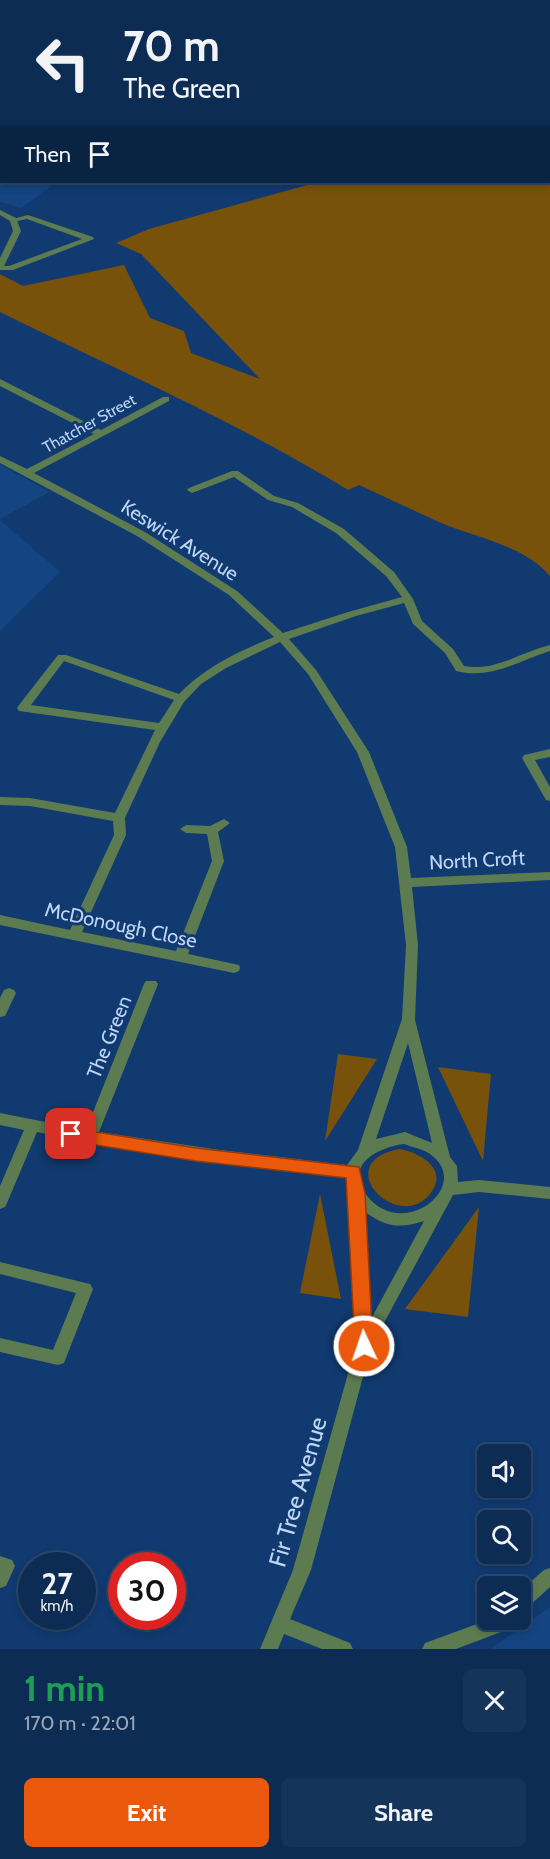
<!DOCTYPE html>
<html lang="en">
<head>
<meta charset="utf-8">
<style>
	:root { --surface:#0c2c54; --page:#15345a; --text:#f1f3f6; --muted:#9aa7b8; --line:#2c486b; --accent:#ea580c }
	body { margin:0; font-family:Cabin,sans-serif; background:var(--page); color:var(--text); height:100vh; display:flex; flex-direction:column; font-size:22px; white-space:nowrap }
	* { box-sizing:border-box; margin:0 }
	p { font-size:20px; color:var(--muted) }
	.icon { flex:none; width:33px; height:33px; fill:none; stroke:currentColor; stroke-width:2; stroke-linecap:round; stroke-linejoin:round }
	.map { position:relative; height:1649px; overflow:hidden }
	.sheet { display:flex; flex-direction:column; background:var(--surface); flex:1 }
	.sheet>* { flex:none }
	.hud { position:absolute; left:0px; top:0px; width:550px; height:183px; box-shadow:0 3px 9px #0003,0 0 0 2px var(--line); background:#0c2c54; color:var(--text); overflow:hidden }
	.buttons { position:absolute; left:477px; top:1444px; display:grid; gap:12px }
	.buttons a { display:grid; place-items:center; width:54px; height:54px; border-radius:9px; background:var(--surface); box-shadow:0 3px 9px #0003,0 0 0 2px var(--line); font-size:30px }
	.speed { position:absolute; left:18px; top:1552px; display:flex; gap:12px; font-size:30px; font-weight:700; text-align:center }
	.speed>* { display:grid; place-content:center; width:78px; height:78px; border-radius:50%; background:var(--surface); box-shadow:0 3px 9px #0003,0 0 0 2px var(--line); line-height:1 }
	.speed small { font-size:15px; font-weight:400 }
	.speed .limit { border:9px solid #d22; background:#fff; color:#111 }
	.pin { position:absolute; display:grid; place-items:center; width:51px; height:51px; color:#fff; margin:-26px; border-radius:12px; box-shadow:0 3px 9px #0006 }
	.me { position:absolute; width:66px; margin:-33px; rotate:357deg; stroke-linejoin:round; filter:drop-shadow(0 0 4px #0008) }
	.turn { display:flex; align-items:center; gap:21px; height:126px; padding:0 24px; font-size:27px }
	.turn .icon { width:78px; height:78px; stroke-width:2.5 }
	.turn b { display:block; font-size:42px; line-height:51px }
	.then { display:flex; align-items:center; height:57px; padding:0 24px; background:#0003; gap:12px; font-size:22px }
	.round { display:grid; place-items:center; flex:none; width:63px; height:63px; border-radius:9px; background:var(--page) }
	.overview { display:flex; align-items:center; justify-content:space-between; height:102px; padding:0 24px }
	h1 { font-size:36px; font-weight:700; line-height:45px; color:#1e9e55 }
	.action { display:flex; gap:12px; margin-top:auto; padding:12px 24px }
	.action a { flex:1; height:69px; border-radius:9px; background:var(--accent); color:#fff; font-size:24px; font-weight:700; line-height:69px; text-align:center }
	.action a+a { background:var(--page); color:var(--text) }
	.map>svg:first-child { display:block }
	.built { fill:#144481 }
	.green { fill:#78520b }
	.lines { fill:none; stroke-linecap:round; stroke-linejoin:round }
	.pedestrian { fill:#5d7b50; fill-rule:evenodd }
	.minor { fill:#5d7b50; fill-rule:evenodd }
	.tertiary { fill:#5d7b50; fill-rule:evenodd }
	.route { fill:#ea580c; stroke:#983908; stroke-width:1.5 }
	.labels { text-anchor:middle; stroke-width:6; stroke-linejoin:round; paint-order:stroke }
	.far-street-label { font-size:16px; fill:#bfd6f7; stroke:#103a70 }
	.street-label { font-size:20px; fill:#bfd6f7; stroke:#103a70 }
	.near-street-label { font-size:24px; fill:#bfd6f7; stroke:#103a70 }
</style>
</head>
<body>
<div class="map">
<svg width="550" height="1649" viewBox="0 0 550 1649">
	<rect width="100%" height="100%" fill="#103a70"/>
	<g class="built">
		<path d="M0,112L2,182H57L21,208L0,202Z"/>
		<path d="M0,465L50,492L0,519Z"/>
		<path d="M0,520L60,572L0,631Z"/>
		<path d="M550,1607V1649H490L549,1608Z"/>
	</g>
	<g class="green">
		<path d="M0,0H433L2,2L0,112Z"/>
		<path d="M550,124V576C524,545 476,538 439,522C412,510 386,497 359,485L348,490C237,422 117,370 0,312V274L23,286L124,265L150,318L184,331L191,353L260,379L141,254L116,243L149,229L318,182H549Z"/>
		<path d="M338,1054L377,1059L325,1141Z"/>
		<path d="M438,1067L491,1074L483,1161Z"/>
		<path d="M399,1149C420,1152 450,1170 430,1194C398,1234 328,1163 399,1149Z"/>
		<path d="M320,1194L341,1299L300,1293Z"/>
		<path d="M479,1207L468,1317L405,1309Z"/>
	</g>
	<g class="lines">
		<g class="pedestrian">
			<path d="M91,0L106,2H92Z"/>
			<path d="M190,0H197L188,2Z"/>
			<path d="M382,0L396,2H383Z"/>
			<rect x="0" y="52" width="2" height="4"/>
		</g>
		<g class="minor">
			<path d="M437,0H444L436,2Z"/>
			<path d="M498,0H504L497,2Z"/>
			<rect x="549" y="6" width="1" height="4"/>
			<path d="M549,36H550L549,43Z"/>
			<rect x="549" y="84" width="1" height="4"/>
			<path d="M28,215L93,237L94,239L13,270H0V266H9L82,239L27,219L13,222L9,220Z"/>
			<path d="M0,379L101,430L163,397H169V401L34,473L145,532L237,591L283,633L348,612L402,597L386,576L336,533L292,507L268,500L234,477L192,493L187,490L189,488L232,471H238L274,496L298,503L344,529L394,572L413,599L422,621L453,649L464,666C494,672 521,652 550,645V651C518,661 491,680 456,671L445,653L413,624L404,603L356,616L289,639L316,670L369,752L407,847L411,878L550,872V880L412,887L418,945L415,1020L450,1157L457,1166L458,1182L479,1180L550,1187V1199L479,1192L453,1195L371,1347L311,1570L290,1619L350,1643L353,1649H322L284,1634L278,1649H260L293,1570L356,1345L350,1194L345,1177L220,1162L93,1143L90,1144L37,1132L7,1203L5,1207L0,1209V1186L24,1130L0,1125V1113L86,1130L144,984L146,981H156L158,984L99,1132L220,1150L347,1165L358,1150L402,1019L406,945L395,847L357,752L308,674L280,642L226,668L201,684L184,702L160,742L125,818L126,835L82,932L176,951L212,861L207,834L186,833L180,829L186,825L210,826L224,819L230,823L218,832L224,861L188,954L239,965L240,968L239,971L234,973L0,925V915L70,930L114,835L113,821L30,806L0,805V797L30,798L115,813L155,730L19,711L17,708L19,705L58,655H66L179,694C206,666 239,651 274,637L229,595L137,536L0,463V456L27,469L94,434L0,386ZM64,661L174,700L159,723L31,705ZM408,1043L432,1143L405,1132L376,1139ZM404,1144C412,1147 423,1149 430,1154C475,1186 400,1244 365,1193C345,1163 380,1147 404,1144ZM365,1212C386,1227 399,1229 424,1221L371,1319Z"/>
			<path d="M550,749V757L535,760L550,787V801L546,800L522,758L524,755Z"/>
			<path d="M9,988L14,990L16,993L5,1016L0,1017V998L4,990Z"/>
			<path d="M0,1262L90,1284L93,1289L64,1363L58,1365L0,1352V1338L53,1350L76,1293L0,1274Z"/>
			<path d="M0,1556L12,1560L15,1566L6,1586L0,1588Z"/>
			<path d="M550,1568V1587L526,1609L520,1611V1591L544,1570Z"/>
			<path d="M488,1620H510L501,1632L456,1649H422L425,1643Z"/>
		</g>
		<path class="tertiary" d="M0,210L16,218L21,231L4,266L0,268V258L13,231L10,221L0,215Z"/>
	</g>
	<path class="route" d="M71,1128L196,1148L359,1167L365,1193L373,1346L371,1352L364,1354L358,1352L355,1346L346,1178L196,1161L71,1141L63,1134Z"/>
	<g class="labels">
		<g class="far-street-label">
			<text transform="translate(89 423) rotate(-29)" y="6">Thatcher Street</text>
		</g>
		<g class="street-label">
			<text transform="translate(180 540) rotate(32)" y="7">Keswick Avenue</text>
			<text transform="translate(477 860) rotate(-3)" y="7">North Croft</text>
			<text transform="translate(121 925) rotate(12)" y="7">McDonough Close</text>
			<text transform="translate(109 1037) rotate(-68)" y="7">The Green</text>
		</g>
		<g class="near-street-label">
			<text transform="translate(298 1492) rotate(-74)" y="8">Fir Tree Avenue</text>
		</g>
	</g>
</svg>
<div class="buttons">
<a><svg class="icon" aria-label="sound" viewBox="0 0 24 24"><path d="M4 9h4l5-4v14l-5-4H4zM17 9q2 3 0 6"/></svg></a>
<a><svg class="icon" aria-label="search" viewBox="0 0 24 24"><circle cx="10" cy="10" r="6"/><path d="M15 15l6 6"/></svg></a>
<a><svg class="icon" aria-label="layers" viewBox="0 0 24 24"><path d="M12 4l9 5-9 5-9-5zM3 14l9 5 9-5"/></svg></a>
</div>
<div class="speed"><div>27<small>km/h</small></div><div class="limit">30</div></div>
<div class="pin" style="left:71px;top:1134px;background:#d93025"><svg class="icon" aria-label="arrive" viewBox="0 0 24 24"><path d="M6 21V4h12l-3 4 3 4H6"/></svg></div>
<svg class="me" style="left:364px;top:1346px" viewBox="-20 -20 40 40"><circle r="17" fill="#ea580c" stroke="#fff" stroke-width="3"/><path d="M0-11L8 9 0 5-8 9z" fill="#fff"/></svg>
<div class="hud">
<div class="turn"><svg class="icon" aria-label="left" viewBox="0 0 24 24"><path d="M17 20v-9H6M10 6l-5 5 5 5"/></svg><div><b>70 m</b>The Green</div></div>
<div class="then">Then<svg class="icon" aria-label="arrive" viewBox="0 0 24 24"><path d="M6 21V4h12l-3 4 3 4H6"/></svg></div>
</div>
</div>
<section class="sheet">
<div class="overview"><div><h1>1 min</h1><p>170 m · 22:01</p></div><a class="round"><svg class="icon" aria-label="close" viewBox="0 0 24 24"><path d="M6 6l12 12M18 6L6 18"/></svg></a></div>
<div class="action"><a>Exit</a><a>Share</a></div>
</section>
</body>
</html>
